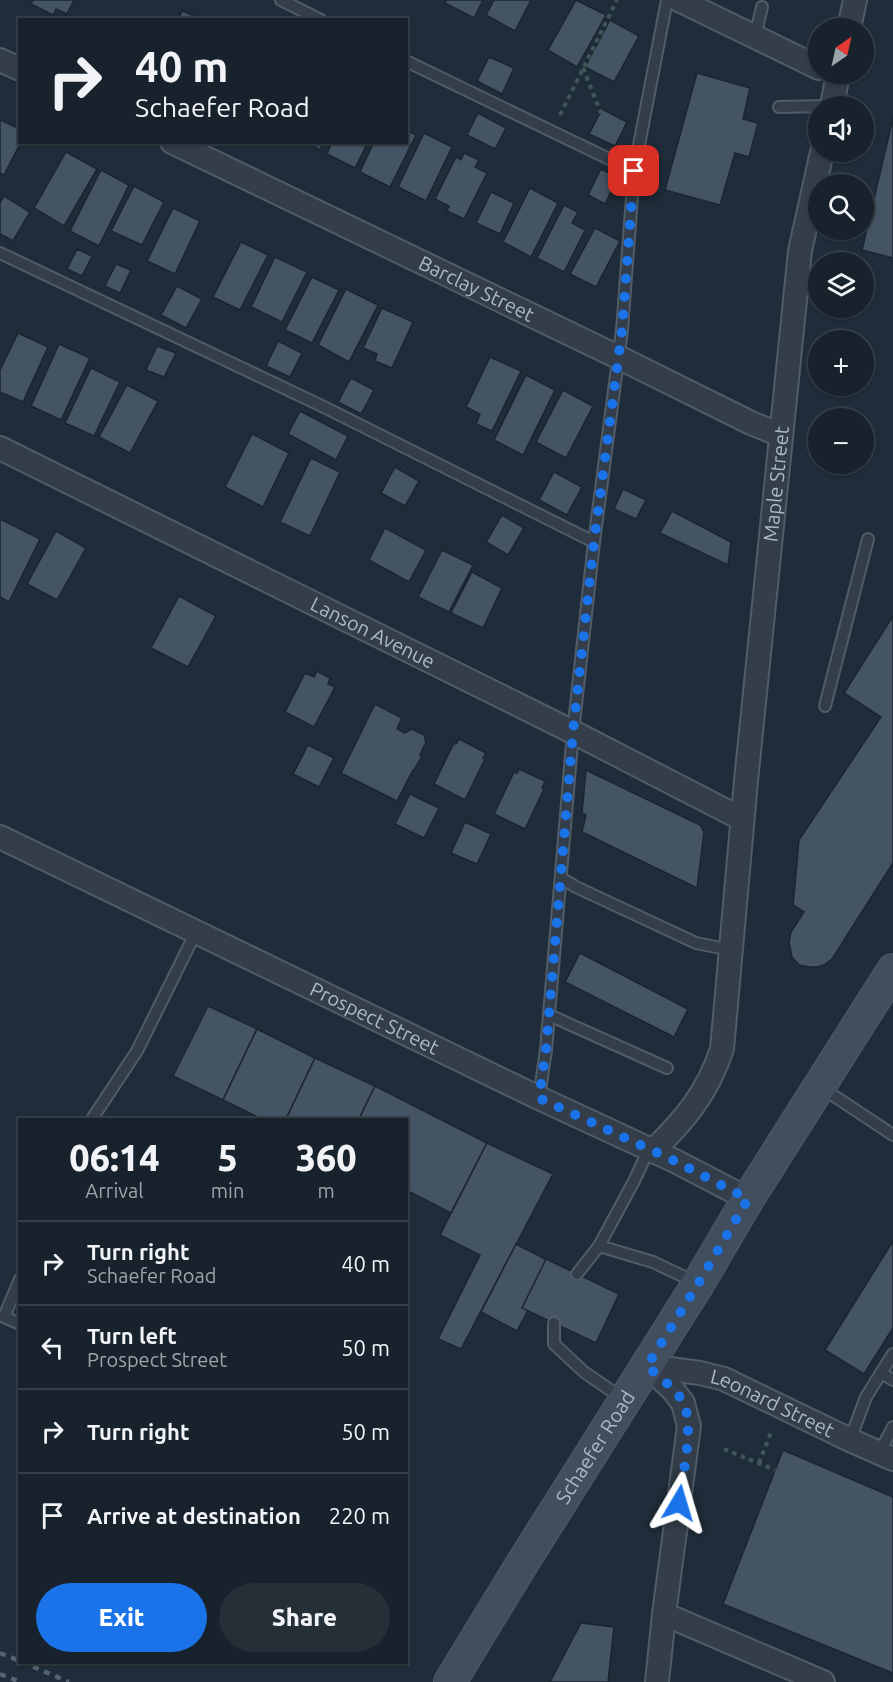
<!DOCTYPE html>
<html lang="en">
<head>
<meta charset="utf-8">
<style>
	:root { --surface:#17222c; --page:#242f38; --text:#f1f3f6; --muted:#9ea4a9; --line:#363f48; --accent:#1a73e8 }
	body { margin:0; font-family:Ubuntu,sans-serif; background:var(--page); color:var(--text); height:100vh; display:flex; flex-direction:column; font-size:22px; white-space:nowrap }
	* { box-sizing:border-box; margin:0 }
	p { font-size:20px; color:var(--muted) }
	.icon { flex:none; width:33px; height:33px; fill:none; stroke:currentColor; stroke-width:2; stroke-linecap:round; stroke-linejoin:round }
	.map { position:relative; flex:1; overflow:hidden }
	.side { position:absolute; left:18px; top:1118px; width:390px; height:546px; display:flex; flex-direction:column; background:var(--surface); border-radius:0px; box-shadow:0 2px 4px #0004,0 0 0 2px var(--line) }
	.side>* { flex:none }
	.banner { position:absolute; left:18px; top:18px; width:390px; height:126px; border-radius:0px; box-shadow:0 2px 4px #0004,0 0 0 2px var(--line); background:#17222c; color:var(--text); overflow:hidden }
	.needle { width:39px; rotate:34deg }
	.tools { position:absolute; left:808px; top:18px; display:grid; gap:12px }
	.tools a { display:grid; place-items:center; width:66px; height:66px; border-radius:50%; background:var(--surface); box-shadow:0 2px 4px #0004,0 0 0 2px var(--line); font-size:30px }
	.pin { position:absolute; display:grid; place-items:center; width:51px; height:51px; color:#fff; margin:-26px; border-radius:12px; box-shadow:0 3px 9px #0006 }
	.me { position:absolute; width:66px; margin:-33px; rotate:7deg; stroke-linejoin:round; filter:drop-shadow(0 0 4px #0008) }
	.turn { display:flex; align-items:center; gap:21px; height:126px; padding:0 18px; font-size:27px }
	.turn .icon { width:78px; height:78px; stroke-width:2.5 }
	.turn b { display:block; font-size:42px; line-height:51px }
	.eta { display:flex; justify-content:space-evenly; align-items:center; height:102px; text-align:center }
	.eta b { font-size:36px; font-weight:800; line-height:42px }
	.button { display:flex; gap:12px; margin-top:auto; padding:12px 18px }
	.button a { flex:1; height:69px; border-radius:36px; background:var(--accent); color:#fff; font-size:24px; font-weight:800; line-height:69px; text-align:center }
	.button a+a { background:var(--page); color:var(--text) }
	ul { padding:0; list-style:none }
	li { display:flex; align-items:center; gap:18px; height:84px; padding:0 18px; border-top:2px solid var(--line) }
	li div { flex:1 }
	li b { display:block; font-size:22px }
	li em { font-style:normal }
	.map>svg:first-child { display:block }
	.building { fill:#455464; stroke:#1a2530; stroke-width:1.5 }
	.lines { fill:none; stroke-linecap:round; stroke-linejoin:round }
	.lane-casing { stroke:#505c68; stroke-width:14 }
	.street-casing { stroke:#505c68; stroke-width:26 }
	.secondary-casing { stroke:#505c68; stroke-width:34 }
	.path { stroke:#3f5758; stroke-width:4; stroke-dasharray:4.5 4.5; stroke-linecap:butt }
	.lane { stroke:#333e4a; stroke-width:10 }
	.street { stroke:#333e4a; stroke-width:22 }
	.secondary { stroke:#404e5d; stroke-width:32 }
	.rail { stroke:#546371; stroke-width:4.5; stroke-dasharray:6 6; stroke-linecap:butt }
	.route { stroke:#1a73e8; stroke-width:10; stroke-dasharray:0 18 }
	.labels { text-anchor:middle; stroke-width:5; stroke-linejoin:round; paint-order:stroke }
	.street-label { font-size:20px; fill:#adb9c7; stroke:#18232e }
</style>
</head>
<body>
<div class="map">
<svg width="893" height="1682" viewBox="0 0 893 1682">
	<rect width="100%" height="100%" fill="#1f2d3a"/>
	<g class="building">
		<path d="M33,0H74L67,14L56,9L53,15L31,4Z"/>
		<path d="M446,0H483L474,18L445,3Z"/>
		<path d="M494,0H531L515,31L486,15Z"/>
		<path d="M576,0L606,15L577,67L548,50Z"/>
		<path d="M182,11L199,18L198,20H178Z"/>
		<path d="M610,20L639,36L614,82L585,67Z"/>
		<path d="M489,57L514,68L502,94L477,81Z"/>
		<path d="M697,73L750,88L743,119L758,123L749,157L735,153L720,205L665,190Z"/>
		<path d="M602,109L627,122L615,146L589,134Z"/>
		<path d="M478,113L506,128L495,149L467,135Z"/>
		<path d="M893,118V258L862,250Z"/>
		<path d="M0,120L20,129V142H21L4,175L0,173Z"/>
		<path d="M406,130L416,135L390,187L360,172L374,142H406Z"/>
		<path d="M424,133L452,147L426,201L398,187Z"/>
		<path d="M305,142H323L320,150Z"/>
		<path d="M332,142H368L355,168L327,154Z"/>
		<path d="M66,152L97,169L64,226L34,208Z"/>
		<path d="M464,153L479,160L475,167L487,173L464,219L447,211L449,206L435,199L456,157L461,160Z"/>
		<path d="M601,169L618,177L605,204L588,195Z"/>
		<path d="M101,170L129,185L99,246L70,231Z"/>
		<path d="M134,186L164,202L142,245L111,231Z"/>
		<path d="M530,188L558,203L531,257L503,242Z"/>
		<path d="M491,192L514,203L500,234L476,223Z"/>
		<path d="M4,196L30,212L13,241L0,234V203Z"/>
		<path d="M564,205L578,212L572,223L585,230L564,272L537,258Z"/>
		<path d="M173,208L200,221L175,274L147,261Z"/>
		<path d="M595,228L620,241L596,287L570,274Z"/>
		<path d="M241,242L268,255L240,310L213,297Z"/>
		<path d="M77,249L92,256L82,276L67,269Z"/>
		<path d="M275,257L307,272L282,322L251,307Z"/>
		<path d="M116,264L131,270L120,293L105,286Z"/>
		<path d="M312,277L339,290L312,343L285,330Z"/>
		<path d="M177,286L202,299L186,328L161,315Z"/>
		<path d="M346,289L378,305L349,362L318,345Z"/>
		<path d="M382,308L413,322L392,368L375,361L377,354L363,348Z"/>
		<path d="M18,333L48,347L23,402L0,392V370Z"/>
		<path d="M278,341L302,353L290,377L266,366Z"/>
		<path d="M59,344L90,358L61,420L31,406Z"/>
		<path d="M157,346L176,353L164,377L146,370Z"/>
		<path d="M490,357L521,371L492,431L476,424L480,414L466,407Z"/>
		<path d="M91,368L120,382L94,436L65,423Z"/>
		<path d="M526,375L555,390L523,455L494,440Z"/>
		<path d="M351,378L374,390L361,414L338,402Z"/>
		<path d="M127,385L158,401L130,453L99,437Z"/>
		<path d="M563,390L593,406L566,458L536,442Z"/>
		<path d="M300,411L348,436L336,460L288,434Z"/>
		<path d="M252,434L289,453L263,507L225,487Z"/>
		<path d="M311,458L340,472L310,536L280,522Z"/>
		<path d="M395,467L419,481L405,506L381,493Z"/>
		<path d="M554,472L582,487L567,515L539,500Z"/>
		<path d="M623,489L646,500L636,519L614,509Z"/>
		<path d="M672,511L731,542L728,565L660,533Z"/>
		<path d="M502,515L524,528L508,555L486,542Z"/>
		<path d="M0,519L40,539L9,602L0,597Z"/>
		<path d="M385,528L426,550L409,582L369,560Z"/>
		<path d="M56,531L86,548L57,600L27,584Z"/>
		<path d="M442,550L473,565L449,612L418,597Z"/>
		<path d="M472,572L502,588L483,628L451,613Z"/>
		<path d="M179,596L216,616L188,667L151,648Z"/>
		<path d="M893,616V863L832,959L824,965L817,967H809L799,965L792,957L789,942L791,932L804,912L793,905L799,840L881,717L844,693Z"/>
		<path d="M317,671L330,678L328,684L335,687L314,727L285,712L305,673L314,677Z"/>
		<path d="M375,704L402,718L397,729L405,733L412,729L424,735L426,742L420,755L422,756L414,770H413L397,801L341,773Z"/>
		<path d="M459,739L486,753L483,758L485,759L465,800L434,784L454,743L456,744Z"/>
		<path d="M308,745L334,758L319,787L293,774Z"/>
		<path d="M519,769L545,781L542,788L544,789L525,829L494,814L514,772L517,773Z"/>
		<path d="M586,770L700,825L704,832L697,888L582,832L586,815L582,813Z"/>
		<path d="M410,794L439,808L424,838L395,824Z"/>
		<path d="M465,822L491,834L477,864L451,853Z"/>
		<path d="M580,953L688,1009L674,1037L565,982Z"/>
		<path d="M208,1006L257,1029L223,1100L173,1076Z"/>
		<path d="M257,1029L315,1058L286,1119H262L223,1100Z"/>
		<path d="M315,1058L375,1086L359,1119H286Z"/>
		<path d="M375,1086L487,1143L451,1213L406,1190V1119H359Z"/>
		<path d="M487,1143L553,1174L461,1349L438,1339L480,1255L440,1235Z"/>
		<path d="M893,1241V1328L864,1374L825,1350Z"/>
		<path d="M516,1244L553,1263L517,1331L481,1312Z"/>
		<path d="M546,1259L619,1294L596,1343L522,1308Z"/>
		<path d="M783,1450L893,1497V1673L723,1604Z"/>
		<path d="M581,1623L614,1627L608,1682H550Z"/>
	</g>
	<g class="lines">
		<defs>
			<g id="lane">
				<path d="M281,0L321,20"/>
				<path d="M755,37L762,7"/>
				<path d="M406,61L634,171"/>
				<path d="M779,107L824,106"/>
				<path d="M0,253L324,407L594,542"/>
				<path d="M797,284L819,288"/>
				<path d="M825,706L868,539"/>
				<path d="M561,878L576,887L696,943L731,950"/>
				<path d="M549,1015L667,1068"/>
				<path d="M822,1088L893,1135"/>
				<path d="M539,1098L546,1050L573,732L594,542L622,330L634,171L667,0"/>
				<path d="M92,1119L137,1051L196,932"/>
				<path d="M599,1246L653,1262L697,1283"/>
				<path d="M577,1274L599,1246L634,1181L649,1149"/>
				<path d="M20,1279L4,1317L20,1324"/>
				<path d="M554,1323V1344L584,1372L622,1398"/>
				<path d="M881,1373L893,1380"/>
				<path d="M850,1440L866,1397L893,1354"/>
				<path d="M879,1453L893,1427"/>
			</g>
			<g id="street">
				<path d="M679,0L819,68"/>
				<path d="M849,28L855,0"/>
				<path d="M0,60L20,69"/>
				<path d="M832,106L838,74"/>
				<path id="s1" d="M172,142L618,357L751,423L781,435"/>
				<path id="s2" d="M0,448L573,732L742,819"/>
				<path id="s3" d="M0,837L539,1098L675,1161L748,1199"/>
				<path id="s4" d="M653,1151C685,1119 707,1094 722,1049L746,781L800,251L822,152"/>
				<path d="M647,1366L673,1390L683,1403L689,1426L664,1614L657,1682"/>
				<path id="s5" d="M647,1366L700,1373L724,1379L850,1440L893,1459"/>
				<path d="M664,1614L823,1682"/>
			</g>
			<g id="secondary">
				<path id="s6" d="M450,1682L520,1567L698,1284L748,1199L893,970"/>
			</g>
		</defs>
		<use href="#lane" class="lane-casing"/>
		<use href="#street" class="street-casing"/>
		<use href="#secondary" class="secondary-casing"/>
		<g class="path">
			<path d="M583,68L601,113"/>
			<path d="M560,115L617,0"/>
			<path d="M724,1449L775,1470"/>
			<path d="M759,1463L772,1430"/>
		</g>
		<use href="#lane" class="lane"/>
		<use href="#street" class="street"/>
		<use href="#secondary" class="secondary"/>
		<g class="rail">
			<path d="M0,1653L20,1661"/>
			<path d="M22,1662L69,1682"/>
			<path d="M0,1674L20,1682"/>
		</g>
	</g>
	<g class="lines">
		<path class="route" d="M634,171L622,330L594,542L573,732L546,1050L539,1098L675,1161L748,1199L698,1284L647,1366C659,1377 675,1388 683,1402C695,1426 682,1476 679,1503"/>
	</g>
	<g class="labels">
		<g class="street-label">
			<text dy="7" stroke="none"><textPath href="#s1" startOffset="338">Barclay Street</textPath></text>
			<text dy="7" stroke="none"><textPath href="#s4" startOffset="692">Maple Street</textPath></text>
			<text dy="7" stroke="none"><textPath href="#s2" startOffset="416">Lanson Avenue</textPath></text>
			<text dy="7" stroke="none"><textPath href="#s3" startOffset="416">Prospect Street</textPath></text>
			<text dy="7" stroke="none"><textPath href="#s5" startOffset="132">Leonard Street</textPath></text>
			<text dy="7" stroke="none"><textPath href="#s6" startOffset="276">Schaefer Road</textPath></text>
		</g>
	</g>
</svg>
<div class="tools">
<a><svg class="needle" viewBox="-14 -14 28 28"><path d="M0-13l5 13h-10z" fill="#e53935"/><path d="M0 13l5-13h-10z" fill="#9ea4a9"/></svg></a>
<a><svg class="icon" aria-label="sound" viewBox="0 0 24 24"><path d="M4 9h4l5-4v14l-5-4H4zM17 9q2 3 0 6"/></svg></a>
<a><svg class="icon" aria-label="search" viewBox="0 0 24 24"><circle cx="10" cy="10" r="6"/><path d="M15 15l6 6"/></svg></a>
<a><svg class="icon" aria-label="layers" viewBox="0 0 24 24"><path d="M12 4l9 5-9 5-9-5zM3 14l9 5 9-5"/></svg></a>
<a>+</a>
<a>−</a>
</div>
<div class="pin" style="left:634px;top:171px;background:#d93025"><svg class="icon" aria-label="arrive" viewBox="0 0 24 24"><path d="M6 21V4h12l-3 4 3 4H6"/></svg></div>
<svg class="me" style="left:679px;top:1503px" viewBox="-20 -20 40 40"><path d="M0-17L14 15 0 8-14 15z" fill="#1a73e8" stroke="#fff" stroke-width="4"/></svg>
<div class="banner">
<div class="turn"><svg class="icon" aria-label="right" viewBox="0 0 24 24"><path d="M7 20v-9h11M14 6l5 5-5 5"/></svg><div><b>40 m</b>Schaefer Road</div></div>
</div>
<section class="side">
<div class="eta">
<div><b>06:14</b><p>Arrival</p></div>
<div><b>5</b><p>min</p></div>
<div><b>360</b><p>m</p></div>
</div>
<ul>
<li><svg class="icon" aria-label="right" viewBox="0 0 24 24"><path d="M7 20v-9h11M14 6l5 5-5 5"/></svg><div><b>Turn right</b><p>Schaefer Road</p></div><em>40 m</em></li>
<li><svg class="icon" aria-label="left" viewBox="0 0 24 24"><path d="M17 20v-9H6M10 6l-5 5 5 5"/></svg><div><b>Turn left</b><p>Prospect Street</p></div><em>50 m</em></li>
<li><svg class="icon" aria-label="right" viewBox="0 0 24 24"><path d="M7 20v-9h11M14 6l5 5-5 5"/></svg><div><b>Turn right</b></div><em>50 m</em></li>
<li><svg class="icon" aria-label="arrive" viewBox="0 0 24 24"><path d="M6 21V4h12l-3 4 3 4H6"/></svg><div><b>Arrive at destination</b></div><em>220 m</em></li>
</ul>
<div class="button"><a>Exit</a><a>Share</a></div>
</section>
</div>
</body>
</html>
